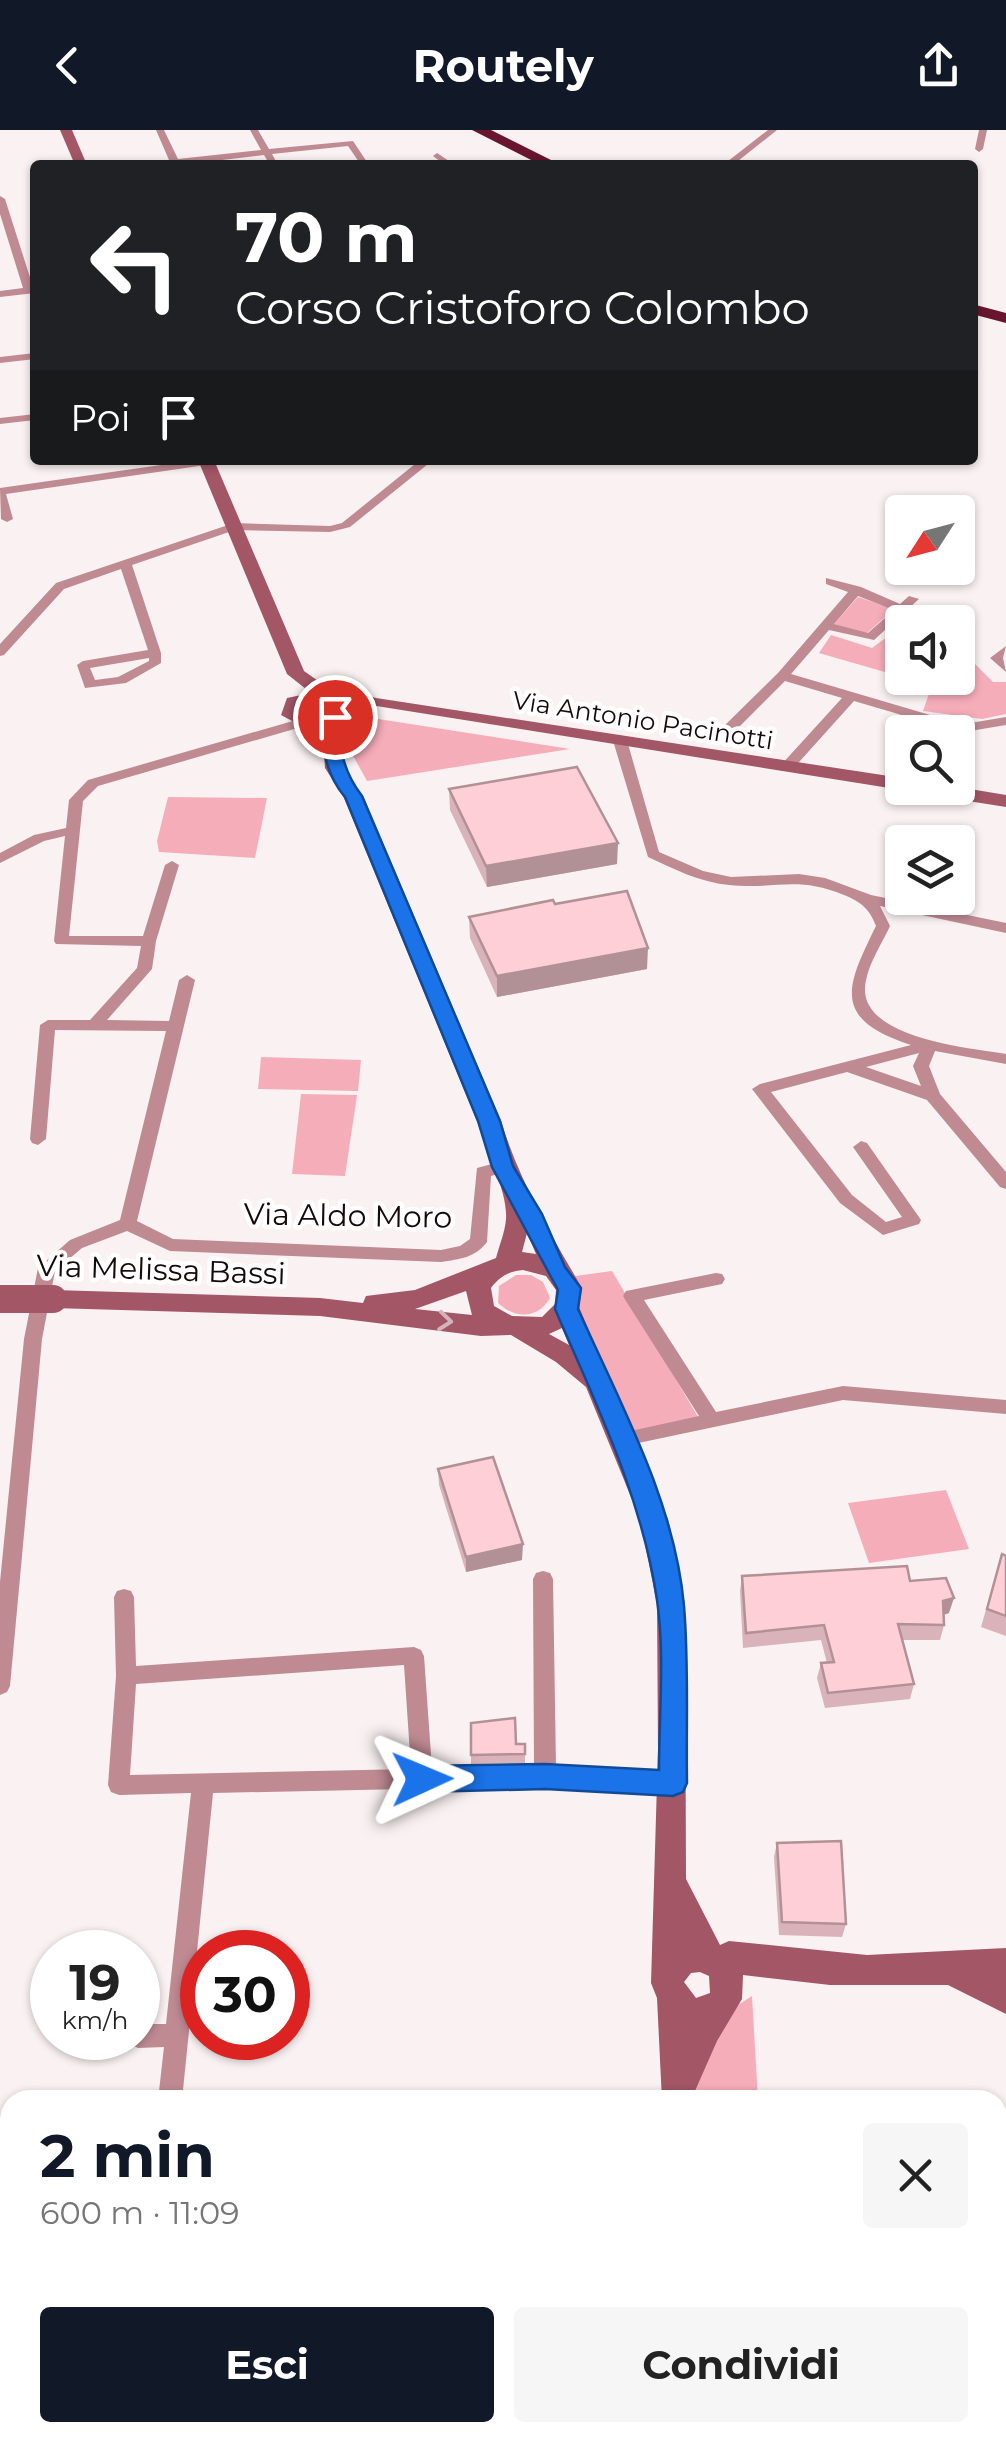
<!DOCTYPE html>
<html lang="it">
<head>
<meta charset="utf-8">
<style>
	:root { --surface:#fff; --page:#f6f6f6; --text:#222; --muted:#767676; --accent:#111827 }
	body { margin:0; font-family:Montserrat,sans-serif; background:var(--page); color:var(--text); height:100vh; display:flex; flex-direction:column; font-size:38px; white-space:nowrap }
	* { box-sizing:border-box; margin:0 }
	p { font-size:32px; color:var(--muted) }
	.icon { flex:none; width:55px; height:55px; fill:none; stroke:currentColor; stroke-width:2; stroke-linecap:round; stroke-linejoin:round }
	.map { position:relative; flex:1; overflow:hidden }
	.panel { position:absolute; left:0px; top:1960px; width:1008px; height:352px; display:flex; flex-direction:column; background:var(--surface); border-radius:30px 30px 0 0; box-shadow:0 2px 8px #0004 }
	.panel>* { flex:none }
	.banner { position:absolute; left:30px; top:30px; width:948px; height:305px; border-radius:10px; box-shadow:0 2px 8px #0004; background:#202124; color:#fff; overflow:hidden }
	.needle { width:65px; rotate:234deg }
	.fabs { position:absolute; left:885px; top:365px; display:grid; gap:20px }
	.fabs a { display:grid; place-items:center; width:90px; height:90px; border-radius:10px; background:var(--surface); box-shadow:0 2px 8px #0004; font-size:50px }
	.speed { position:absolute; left:30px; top:1800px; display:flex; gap:20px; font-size:50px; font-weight:700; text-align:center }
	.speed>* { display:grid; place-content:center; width:130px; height:130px; border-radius:50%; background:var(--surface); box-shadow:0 2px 8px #0004; line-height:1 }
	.speed small { font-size:25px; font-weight:400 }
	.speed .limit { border:15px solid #d22; background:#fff; color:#111 }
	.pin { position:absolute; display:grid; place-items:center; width:85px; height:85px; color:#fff; margin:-42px; border:5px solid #fff; border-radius:50%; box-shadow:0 2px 10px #0007 }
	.me { position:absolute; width:110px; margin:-55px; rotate:89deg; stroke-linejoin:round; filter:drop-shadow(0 0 8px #0008) }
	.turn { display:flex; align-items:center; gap:35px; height:210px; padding:0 40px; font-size:45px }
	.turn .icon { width:130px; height:130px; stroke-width:2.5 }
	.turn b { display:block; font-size:70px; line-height:85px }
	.then { display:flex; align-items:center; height:95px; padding:0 40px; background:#0003; gap:20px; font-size:38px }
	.round { display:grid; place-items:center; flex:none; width:105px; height:105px; border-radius:10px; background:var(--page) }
	.head { display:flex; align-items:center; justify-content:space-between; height:170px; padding:0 40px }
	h1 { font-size:60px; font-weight:700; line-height:75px; color:var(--accent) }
	.action { display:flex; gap:20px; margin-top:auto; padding:20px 40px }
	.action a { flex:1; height:115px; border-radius:10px; background:var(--accent); color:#fff; font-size:40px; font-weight:700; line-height:115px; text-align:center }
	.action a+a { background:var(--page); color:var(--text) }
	header { display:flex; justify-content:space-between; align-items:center; height:130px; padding:0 40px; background:var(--accent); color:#fff; font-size:45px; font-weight:700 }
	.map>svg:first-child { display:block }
	.green { fill:#f6adba }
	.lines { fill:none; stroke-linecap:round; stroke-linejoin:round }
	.street { fill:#c08a93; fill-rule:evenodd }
	.secondary { fill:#a25666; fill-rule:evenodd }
	.highway { fill:#6a152f; fill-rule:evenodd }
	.secondary-bridge { stroke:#a25666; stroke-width:28 }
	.wall { fill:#dab2b9 }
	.shaded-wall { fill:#b29196 }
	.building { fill:#fecfd7; stroke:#b29196; stroke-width:2.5 }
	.oneway { stroke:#d5b3ba }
	.route { fill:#1a73e8; stroke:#114b97; stroke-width:2.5 }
	.labels { text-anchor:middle; stroke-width:9; stroke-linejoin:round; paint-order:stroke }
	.far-street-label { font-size:25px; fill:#16090b; stroke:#fff }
	.street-label { font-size:30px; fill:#16090b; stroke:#fff }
</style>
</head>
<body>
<header><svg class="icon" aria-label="back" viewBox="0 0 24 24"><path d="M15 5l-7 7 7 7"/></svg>Routely<svg class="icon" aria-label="share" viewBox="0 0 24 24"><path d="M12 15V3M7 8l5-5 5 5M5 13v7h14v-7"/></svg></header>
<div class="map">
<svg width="1006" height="2312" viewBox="0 0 1006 2312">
	<rect width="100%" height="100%" fill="#faf1f2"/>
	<g class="green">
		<path d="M858,467L894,479L866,504L834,494Z"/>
		<path d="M831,505L872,518L887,507L902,512V547L819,523Z"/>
		<path d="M958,528L975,534L993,552H1006V584L982,589L923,581L932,555L905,548H958Z"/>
		<path d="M372,588L570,619L367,651L341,604L349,593Z"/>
		<path d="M168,667L267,668L255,728L159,722L157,711Z"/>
		<path d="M261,927L361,930L358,961L258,959Z"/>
		<path d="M301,964L357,965L345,1046L292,1044Z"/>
		<path d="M612,1141L698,1287L627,1303L570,1179L568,1147Z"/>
		<path d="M516,1145H531L543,1152L550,1168C538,1189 515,1189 498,1173L499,1156Z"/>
		<path d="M946,1360L969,1419L869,1433L848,1373Z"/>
		<path d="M752,1866L758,1970H686L724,1884Z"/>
		<path d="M275,2302H575L576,2312H275Z"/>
	</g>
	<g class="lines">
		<g class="street">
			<path d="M156,0H164L178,29L261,20L250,0H258L269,19L353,11L369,35H361L348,16L272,24L278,35H270L264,25L180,35H143L169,30Z"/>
			<path d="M768,0H777L733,35H723Z"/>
			<path d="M979,0H987L983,19L979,22L975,19Z"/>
			<path d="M437,23L455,35H445L433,26Z"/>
			<path d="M0,66L5,69L35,163L0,167V161L23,158L0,84Z"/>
			<path d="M35,223V229L0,233V227Z"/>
			<path d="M35,284V290L0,294V288Z"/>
			<path d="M196,330L212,332L206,335L6,364L13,389L7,392L1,389L0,358Z"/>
			<path d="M420,330H433L350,397L330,402L235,400L132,435L161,523V533L126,553L85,558L77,535L83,531L148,520L121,439L64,459L4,525L0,526V514L56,453L234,393L330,396L342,393ZM149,528V531L118,547L95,550L90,538Z"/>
			<path d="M826,448L861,457L900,474L909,466L919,469L874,510L829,500L791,544L947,590L970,593L1006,587V595L970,601L946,598L854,571L791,641H781V635L842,568L785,551L731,605H721V599L778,543L848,462L826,454ZM858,466L894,480L868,503L834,494Z"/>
			<path d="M1006,516L1003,528L1006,542L990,528Z"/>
			<path d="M303,588L310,592L308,595L98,656L83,671L69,806H143L165,735L172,731L179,735L156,811L152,839L107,890L169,891L179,850L187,845L195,850L137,1091L173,1109L441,1120L460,1116L470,1109L477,1038L503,1031L511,1037L509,1041L491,1046L487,1112C475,1128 460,1129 441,1132L170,1121L127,1101L82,1118L55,1141L42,1209L10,1556L7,1562L0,1565V1452L24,1209L38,1138L70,1110L120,1090L166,901L55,900L46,1009L38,1015L32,1013L30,1009L40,895L48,890H90L137,838L141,816L56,814L54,811L65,706L44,711L0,733V723L34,705L66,698L69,670L88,650Z"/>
			<path d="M621,610L628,614L659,722L703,741L731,747L799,744L825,748L871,765L1006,793V803L880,776L890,796C881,816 865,838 865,861C867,909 971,918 1006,924V934L935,921L929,936L940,964L1006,1042V1059L1000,1057L927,970L847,942L771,962L852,1065L886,1092L902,1087L853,1017L861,1011L867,1013L921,1090L919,1094L883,1105L840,1073L752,959L760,954L911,915C831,889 846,857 876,796C869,778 861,772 844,765C796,745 775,760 729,755C699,752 674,739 648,727L614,614ZM919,923L913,936L921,956L866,937Z"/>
			<path d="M716,1143L722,1144L725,1149L722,1154L644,1170L716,1282L843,1256L1006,1270V1284L843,1270L624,1316L617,1314L615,1309L617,1304L699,1286L626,1171L623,1166L626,1161Z"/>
			<path d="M543,1441L550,1443L553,1449L556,1637L673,1643L681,1646L684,1653L681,1660L673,1663L545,1656L213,1663L182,1970H158L164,1917L138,1918L130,1914L127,1908H138V1894H166L191,1663L119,1665L111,1662L108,1655L116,1546L114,1467L117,1461L124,1459L131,1461L134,1467L136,1536L414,1517L421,1520L424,1526L432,1639L534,1637L533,1449L536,1443ZM404,1535L411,1639L130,1645L136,1554Z"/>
			<path d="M64,1908H90L86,1916L78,1920L68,1916Z"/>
			<rect x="0" y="2095" width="10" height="24"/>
			<rect x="175" y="2302" width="26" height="10"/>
		</g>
		<g class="secondary">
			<path d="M60,0H72L87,35H75Z"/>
			<path d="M198,330H214L304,541L331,560L341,558L376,568L902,648V658H909L902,660L345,571C348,583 341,590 340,603C337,628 348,648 363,666L501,991C519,1050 551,1105 582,1158L579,1177L668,1389L685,1474L686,1749L720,1815L729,1811L867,1825L1006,1818V1884L948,1855H830L743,1845L742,1869L717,1911L691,1970H662L657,1868L651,1853L658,1620L657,1474L640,1389L586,1257L556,1232L511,1205L481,1206L320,1186L53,1178L44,1176L40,1169L44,1162L53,1160L320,1168L363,1173L366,1166L415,1160L496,1128C499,1116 505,1102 506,1089C508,1062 486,1020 477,991L344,668L325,638L322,597L305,598L281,585L287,568L311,563L287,544ZM321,572L329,576L327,583L313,588L300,582L302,576ZM527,1103L536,1124L522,1122ZM523,1140L546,1146L556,1160L555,1174L542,1187L512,1186L494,1176L491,1158C499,1147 509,1141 523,1140ZM466,1161L472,1185L415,1179ZM562,1198L569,1215L549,1204ZM700,1842L709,1846L710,1863L696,1868L684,1852L691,1843Z"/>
			<path d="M958,657L1006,665V677L924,664L914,658Z"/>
			<path d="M663,2302H701L702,2312H664Z"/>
		</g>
		<g class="highway">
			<path d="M472,0H491L561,35H541Z"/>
			<path d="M972,174L1006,183V193L972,184Z"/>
		</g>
		<path class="secondary-bridge" d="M0,1169H53"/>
	</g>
	<g class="wall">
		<path d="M449,659L617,734L487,757L450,680Z"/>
		<path d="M555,774L647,839L497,867L470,808L469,787Z"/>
		<path d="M438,1339L522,1430L466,1442L439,1355Z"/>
		<path d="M1002,1424L1006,1426V1506L981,1497Z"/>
		<path d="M742,1446L910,1451L949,1483L944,1485V1495L940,1510H902L914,1554L910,1569L825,1578L817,1548L821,1533H827L821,1510L743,1518L740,1461Z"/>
		<path d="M471,1593L516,1614H525V1633L471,1634Z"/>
		<path d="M777,1713L846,1794L842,1807L779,1805L774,1727Z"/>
		<path d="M998,2164L1006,2176V2262L998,2250Z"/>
	</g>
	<g class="shaded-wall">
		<path d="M618,713L617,734L487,757L486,736Z"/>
		<path d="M648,818L647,839L497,867V846Z"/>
		<path d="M523,1414L522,1430L466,1442V1427Z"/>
		<path d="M954,1468L949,1483L939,1486L943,1471Z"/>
	</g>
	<g class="building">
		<path d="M577,637L618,713L486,736L449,659Z"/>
		<path d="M627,761L648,818L497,846L469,787L553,770L555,774Z"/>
		<path d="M493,1327L523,1414L466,1427L438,1339Z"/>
		<path d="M1002,1424L1006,1426V1486L987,1479Z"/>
		<path d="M907,1436L910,1451L946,1448L954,1468L943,1471L944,1495L898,1494L914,1554L828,1563L821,1533L834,1532L824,1495L746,1503L742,1446Z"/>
		<path d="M515,1588L516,1614H525V1624L471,1625V1593Z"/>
		<path d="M841,1711L846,1794L782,1792L777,1713Z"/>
		<path d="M998,2164L1006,2176V2243L998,2231Z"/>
		<path d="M758,2302H844L843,2312H743Z"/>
	</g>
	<defs><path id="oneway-chevron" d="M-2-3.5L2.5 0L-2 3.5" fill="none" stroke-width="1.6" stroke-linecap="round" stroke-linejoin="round" transform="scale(2.5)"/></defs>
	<use class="oneway" href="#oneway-chevron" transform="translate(445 1191) rotate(6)"/>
	<path class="route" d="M335,582L344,587C335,614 345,644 362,666L500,991L513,1036L542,1084L565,1137L581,1158L578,1179C620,1273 675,1372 684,1476C689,1534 686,1594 687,1653L683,1662L673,1666L545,1659L422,1662L412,1658L408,1649L412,1640L422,1636L545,1634L659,1640C659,1585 665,1524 657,1470C642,1367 596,1274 555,1179L558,1160L492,1037L478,991L345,667C327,646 318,613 326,587Z"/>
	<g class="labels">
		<g class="far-street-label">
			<text transform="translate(643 590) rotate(9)" y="9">Via Antonio Pacinotti</text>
		</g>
		<g class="street-label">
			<text transform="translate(348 1086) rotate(1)" y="10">Via Aldo Moro</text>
			<text transform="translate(161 1140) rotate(2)" y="10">Via Melissa Bassi</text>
		</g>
	</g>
</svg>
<div class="fabs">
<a><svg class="needle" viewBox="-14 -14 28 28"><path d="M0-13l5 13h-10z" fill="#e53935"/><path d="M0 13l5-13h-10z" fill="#767676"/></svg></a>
<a><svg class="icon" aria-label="sound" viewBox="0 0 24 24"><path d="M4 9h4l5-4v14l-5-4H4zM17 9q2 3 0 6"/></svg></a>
<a><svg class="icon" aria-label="search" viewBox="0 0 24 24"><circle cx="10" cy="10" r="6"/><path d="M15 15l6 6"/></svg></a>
<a><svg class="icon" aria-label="layers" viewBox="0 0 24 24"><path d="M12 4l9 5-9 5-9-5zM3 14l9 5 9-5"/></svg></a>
</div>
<div class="speed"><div>19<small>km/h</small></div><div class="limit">30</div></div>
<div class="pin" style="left:335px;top:587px;background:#d93025"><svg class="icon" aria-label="arrive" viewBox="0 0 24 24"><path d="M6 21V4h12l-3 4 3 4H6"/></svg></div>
<svg class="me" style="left:422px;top:1649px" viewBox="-20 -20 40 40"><path d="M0-17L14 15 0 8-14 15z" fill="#1a73e8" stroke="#fff" stroke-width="4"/></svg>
<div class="banner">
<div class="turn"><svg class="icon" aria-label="left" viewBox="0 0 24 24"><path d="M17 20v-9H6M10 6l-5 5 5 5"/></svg><div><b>70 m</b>Corso Cristoforo Colombo</div></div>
<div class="then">Poi<svg class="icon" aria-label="arrive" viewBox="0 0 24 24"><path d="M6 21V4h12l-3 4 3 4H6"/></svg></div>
</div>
<section class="panel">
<div class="head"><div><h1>2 min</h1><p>600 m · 11:09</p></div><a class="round"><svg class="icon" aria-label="close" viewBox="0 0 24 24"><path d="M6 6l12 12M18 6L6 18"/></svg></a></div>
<div class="action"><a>Esci</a><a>Condividi</a></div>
</section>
</div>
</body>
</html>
